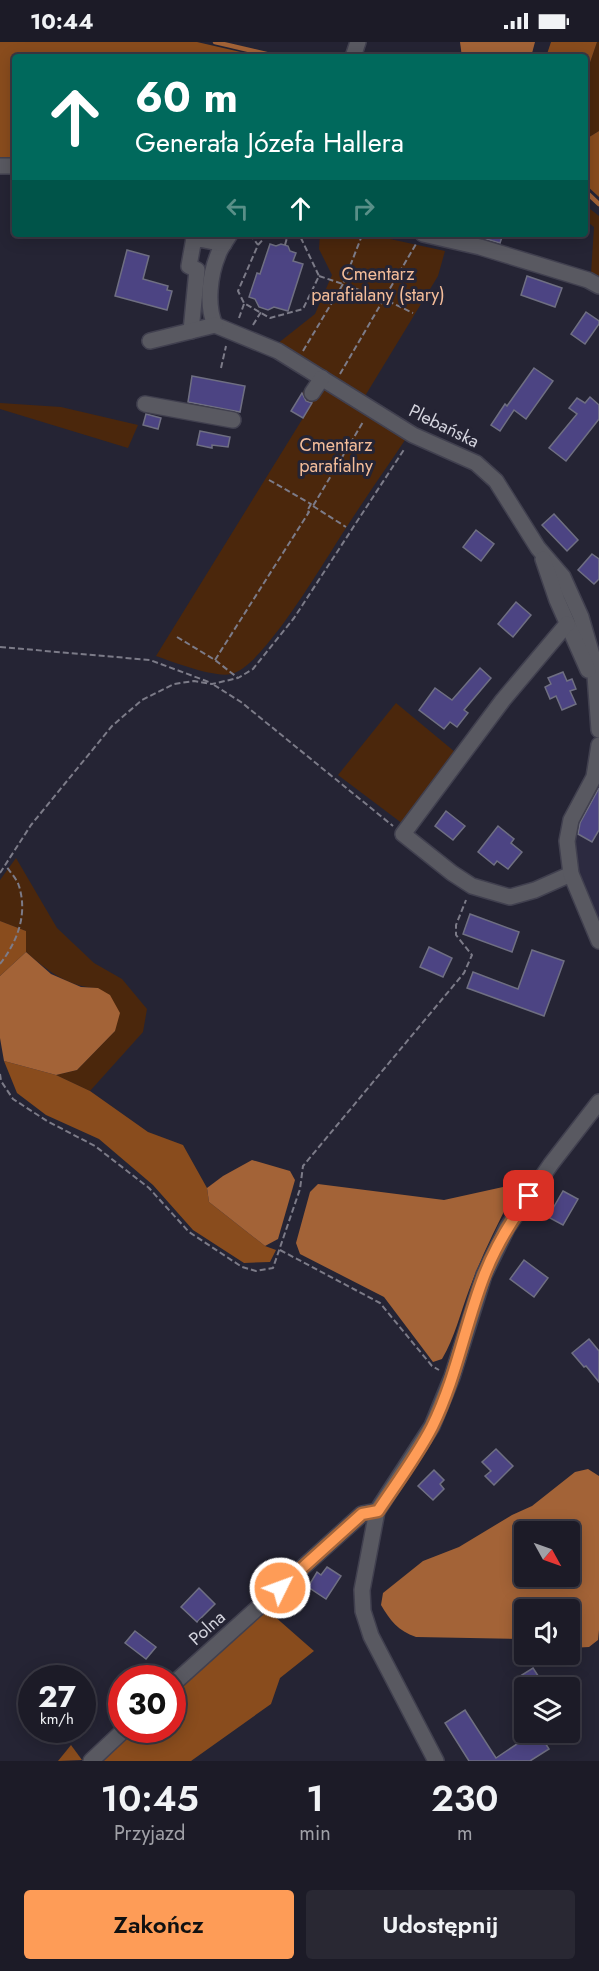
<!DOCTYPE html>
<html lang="pl">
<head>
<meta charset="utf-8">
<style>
	:root { --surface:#1c1b27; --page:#292833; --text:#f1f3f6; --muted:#a0a1a7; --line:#3a3944; --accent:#fe9c57 }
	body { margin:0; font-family:Jost,sans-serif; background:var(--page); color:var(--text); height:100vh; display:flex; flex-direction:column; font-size:22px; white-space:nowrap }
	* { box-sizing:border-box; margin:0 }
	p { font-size:20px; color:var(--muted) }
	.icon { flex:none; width:33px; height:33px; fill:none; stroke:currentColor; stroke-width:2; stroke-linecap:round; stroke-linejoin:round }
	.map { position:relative; height:1719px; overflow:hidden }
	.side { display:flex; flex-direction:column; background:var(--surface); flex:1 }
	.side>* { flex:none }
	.banner { position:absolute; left:12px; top:12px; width:576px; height:183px; border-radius:6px; box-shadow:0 3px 15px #0003,0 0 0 2px var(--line); background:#00695c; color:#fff; overflow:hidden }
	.needle { width:39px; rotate:130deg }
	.buttons { position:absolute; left:514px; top:1479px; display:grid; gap:12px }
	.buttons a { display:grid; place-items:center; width:66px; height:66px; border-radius:6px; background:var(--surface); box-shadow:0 3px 15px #0003,0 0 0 2px var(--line); font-size:30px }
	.speed { position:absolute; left:18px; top:1623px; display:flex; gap:12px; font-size:30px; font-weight:700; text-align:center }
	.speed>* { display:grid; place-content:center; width:78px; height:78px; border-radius:50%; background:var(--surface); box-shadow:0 3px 15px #0003,0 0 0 2px var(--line); line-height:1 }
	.speed small { font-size:15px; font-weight:400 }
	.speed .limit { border:9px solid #d22; background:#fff; color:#111 }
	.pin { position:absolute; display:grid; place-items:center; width:51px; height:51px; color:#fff; margin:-26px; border-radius:12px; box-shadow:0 3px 9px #0006 }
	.me { position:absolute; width:66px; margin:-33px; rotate:48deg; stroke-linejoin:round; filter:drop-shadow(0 0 4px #0008) }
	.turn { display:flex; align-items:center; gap:21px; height:126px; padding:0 24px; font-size:27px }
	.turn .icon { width:78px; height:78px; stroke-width:2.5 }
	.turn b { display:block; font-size:42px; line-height:51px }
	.lanes { display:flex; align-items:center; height:57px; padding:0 24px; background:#0003; justify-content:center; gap:30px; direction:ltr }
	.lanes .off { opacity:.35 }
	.eta { display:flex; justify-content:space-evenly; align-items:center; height:102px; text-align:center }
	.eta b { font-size:36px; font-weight:600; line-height:42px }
	.cta { display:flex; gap:12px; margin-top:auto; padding:12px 24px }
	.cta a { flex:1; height:69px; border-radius:6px; background:var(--accent); color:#111; font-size:24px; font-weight:600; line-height:69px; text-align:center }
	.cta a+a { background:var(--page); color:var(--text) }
	.status { display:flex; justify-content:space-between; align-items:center; height:42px; padding:0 30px; background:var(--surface); direction:ltr }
	.status svg { height:16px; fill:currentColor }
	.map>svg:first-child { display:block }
	.built { fill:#2c2a40 }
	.green { fill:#4b270c }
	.forest { fill:#894c1d }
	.water { fill:#a36337; fill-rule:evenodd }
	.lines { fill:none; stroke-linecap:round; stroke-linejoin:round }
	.stream { stroke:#a36337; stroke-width:4.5 }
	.building { fill:#4c4483; stroke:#6f6f82; stroke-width:1.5 }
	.minor-casing { stroke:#41404f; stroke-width:18 }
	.path { stroke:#7c7b88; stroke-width:2; stroke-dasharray:6 3; stroke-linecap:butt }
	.minor { stroke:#595961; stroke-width:15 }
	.route-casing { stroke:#a56539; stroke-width:15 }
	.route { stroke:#fe9c57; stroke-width:10 }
	.labels { text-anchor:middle; stroke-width:6; stroke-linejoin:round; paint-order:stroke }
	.park-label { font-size:18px; fill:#f4bd9a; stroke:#252434 }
	.street-label { font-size:18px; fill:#d4d4de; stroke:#252434 }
</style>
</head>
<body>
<div class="status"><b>10:44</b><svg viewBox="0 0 49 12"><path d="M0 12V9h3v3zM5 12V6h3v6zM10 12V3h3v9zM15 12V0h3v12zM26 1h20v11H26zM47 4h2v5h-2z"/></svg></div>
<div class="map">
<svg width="599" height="1719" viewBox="0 0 599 1719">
	<rect width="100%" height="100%" fill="#252434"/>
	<path class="built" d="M599,728V881L578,828L571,798Z"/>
	<g class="green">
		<path d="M597,0H599V89L586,97L585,100V35Z"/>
		<path d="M585,163L599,174V235L591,232L594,185L585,178Z"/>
		<path d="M320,192H367L445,209L438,234L365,354L277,302L315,272L332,233L319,207Z"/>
		<path d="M312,336L407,395C387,425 366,455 346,486C326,516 263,626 231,632C215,636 173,620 156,614L303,376L291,369Z"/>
		<path d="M0,361L61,365L138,383L128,406L0,367Z"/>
		<path d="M396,661L455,710L403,782L338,733Z"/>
		<path d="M16,816L57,886L94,921L122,937L147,967L143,990L90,1049L56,1033L77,1028L115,989L98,946C68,945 48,929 26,910V889L0,879V838Z"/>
	</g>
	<g class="forest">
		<path d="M0,0H197L262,15H15V117H0Z"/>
		<path d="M551,0H597L585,35V15H546Z"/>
		<path d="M599,89V155L585,142V100L586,97Z"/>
		<path d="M0,879L26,889V910L0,934Z"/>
		<path d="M4,1019L56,1033L90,1049L148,1090L183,1103L207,1146L209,1160L265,1204L276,1208L270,1220L244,1221L193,1188L153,1143L99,1097L46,1073L17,1051Z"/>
		<path d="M265,1566L314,1609L280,1636L271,1662L191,1719H96L129,1688H172L173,1648Z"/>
		<path d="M71,1703L82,1718L58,1719Z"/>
	</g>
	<g class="water">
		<path d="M460,0H535L531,15H462Z"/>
		<path d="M26,910L51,932L81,945L98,946L110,953L120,971L115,989L77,1028L56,1033L4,1019L0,996V934Z"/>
		<path d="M252,1118L290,1129L295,1138L278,1197L265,1204L209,1160L207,1146L223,1134Z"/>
		<path d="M318,1142L444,1158L503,1145L513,1152C497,1183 481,1215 469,1248C460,1272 455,1295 442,1317L433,1320L384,1255L300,1212L296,1201L310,1150Z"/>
		<path d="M588,1427L599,1434V1588L598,1598L589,1605L570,1606V1568H525V1597L416,1595C398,1589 390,1578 381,1563L383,1551L423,1519L459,1505L512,1473L532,1464L575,1430ZM525,1490H570V1534H525Z"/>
	</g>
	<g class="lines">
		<g class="stream">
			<path d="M215,0L279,15"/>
			<path d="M585,149L599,162"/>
		</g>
	</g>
	<g class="building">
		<path d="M469,192H503L500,201Z"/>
		<path d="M270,202L276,204L281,202L288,204L290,209L296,211L293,219L303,222L288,269L274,265L268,268L259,265L255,257L249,255L257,231L260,232Z"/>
		<path d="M127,208L149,214L143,237L168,244L167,248L172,249L167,268L115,254Z"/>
		<path d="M527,234L562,246L555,265L521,253Z"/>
		<path d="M586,270L599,279V282L585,302L571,292Z"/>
		<path d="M534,326L553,339L526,377L514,368L500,389L491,383L505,362L507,364Z"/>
		<path d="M192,334L245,344L240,370L188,360Z"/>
		<path d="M302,351L306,359L312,361L303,376L291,369Z"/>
		<path d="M590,355L599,363V377L566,419L549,406L577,372L569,366L577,356L585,361Z"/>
		<path d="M146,372L161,376L158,387L143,383Z"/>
		<path d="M200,389L230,395L228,405L212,403V406L197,403Z"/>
		<path d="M554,472L578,498L567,509L542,483Z"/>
		<path d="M476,488L494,502L481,519L463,505Z"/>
		<path d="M592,512L599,517V537L594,542L578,528Z"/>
		<path d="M516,560L531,573L513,595L498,582Z"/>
		<path d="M480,626L491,636L464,668L468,671L457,685L450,680L444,687L419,668L435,646L452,658Z"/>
		<path d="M563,630L567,639L572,637L576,647L570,649L576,662L562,668L556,654L550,657L545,645L551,642L548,636Z"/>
		<path d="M599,746V788L592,800L578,792L580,781Z"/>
		<path d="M446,769L465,784L453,798L435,784Z"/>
		<path d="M498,784L514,797L511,801L522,810L508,827L497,819L494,823L478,810Z"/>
		<path d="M470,872L519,890L512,910L463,892Z"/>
		<path d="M429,905L452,916L443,935L420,925Z"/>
		<path d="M532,908L564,919L544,974L467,946L473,930L518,947Z"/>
		<path d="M563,1149L578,1157L563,1183L548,1175Z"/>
		<path d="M524,1218L548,1236L534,1255L510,1237Z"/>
		<path d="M589,1297L599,1309V1340L586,1324L584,1325L572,1311Z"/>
		<path d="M496,1407L513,1424L494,1443L485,1434L491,1429L482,1420Z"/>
		<path d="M434,1428L444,1438L440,1442L444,1447L433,1458L418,1444Z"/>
		<path d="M327,1525L341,1534L326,1557L308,1545L317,1530L321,1533Z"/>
		<path d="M199,1546L215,1562L197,1580L181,1565Z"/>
		<path d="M135,1589L156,1605L146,1617L125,1601Z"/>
		<path d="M533,1626L546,1646H523L517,1636Z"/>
		<path d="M465,1668L496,1716L535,1690L540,1698L542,1696L549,1707L530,1719H469L445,1681Z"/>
	</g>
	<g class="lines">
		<defs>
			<g id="minor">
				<path d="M353,15L358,0"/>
				<path d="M0,124H15"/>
				<path d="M230,192C226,199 220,206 218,213C210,232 206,263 215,283L278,309L413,393L476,421L496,439L538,506L563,535L581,575L594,620L599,688"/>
				<path d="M423,192L480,205L588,238L599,244"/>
				<path d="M191,289L197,228L189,224L194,196L224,202"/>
				<path d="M150,299L215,283"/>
				<path d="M312,351L322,336"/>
				<path d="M145,362L233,378"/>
				<path d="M543,517L557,558L588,628"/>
				<path d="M567,582L503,658L403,792L452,831L472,844L510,855L535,848L571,832"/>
				<path d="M599,703L594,735L571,778L567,799L571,832L599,899"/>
				<path d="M172,1643L362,1472L377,1469"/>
				<path d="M91,1719L124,1688"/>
				<path d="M436,1719L371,1594L363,1569L362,1548L377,1469L432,1384L452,1335L484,1233L507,1186L551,1122L599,1060"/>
			</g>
		</defs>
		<use href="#minor" class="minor-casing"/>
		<g class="path">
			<path d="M250,192L258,203"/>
			<path d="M268,192L258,203L238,249L244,261L270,276L303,267L319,234L300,194L295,192"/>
			<path d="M285,203L288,192"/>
			<path d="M319,234L343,242L361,196"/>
			<path d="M239,276L244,262"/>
			<path d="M253,283L261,270"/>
			<path d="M303,309L343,242L384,257L413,271"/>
			<path d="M221,326L226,304"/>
			<path d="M340,332L416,202"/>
			<path d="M269,438L311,462"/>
			<path d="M313,464L346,485"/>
			<path d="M177,595L215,618L238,636"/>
			<path d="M0,605L150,618L209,640"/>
			<path d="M215,618L309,470L307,469L311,462L313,464L363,380"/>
			<path d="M214,643L241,660L393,784"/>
			<path d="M0,831L31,783L112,684L142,658L174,642L194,639L212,642L238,636L253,627L294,576L405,406"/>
			<path d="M0,922C17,900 28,873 19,844C17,837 10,830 6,824"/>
			<path d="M0,1032L1,1039L13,1057L47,1079L95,1104L149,1146L189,1190L242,1225L256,1229L273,1226L300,1147L303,1124L464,931L472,913L456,893V883L466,858"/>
			<path d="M280,1208L380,1261L432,1324L439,1328"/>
		</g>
		<use href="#minor" class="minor"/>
	</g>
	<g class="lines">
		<defs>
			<path id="route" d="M280,1546L362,1472L378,1469C396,1442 417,1414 432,1385C456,1337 465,1283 484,1234C495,1205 511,1179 529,1154"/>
		</defs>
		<use href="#route" class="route-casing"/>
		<use href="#route" class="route"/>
	</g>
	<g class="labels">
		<g class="park-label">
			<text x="378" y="238">Cmentarz<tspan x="378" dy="21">parafialany (stary)</tspan></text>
			<text x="336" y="409">Cmentarz<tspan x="336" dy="21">parafialny</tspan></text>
		</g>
		<g class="street-label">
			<text transform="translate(444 384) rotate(26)" y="6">Plebańska</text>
			<text transform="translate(207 1586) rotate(-42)" y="6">Polna</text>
		</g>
	</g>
</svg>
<div class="buttons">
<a><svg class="needle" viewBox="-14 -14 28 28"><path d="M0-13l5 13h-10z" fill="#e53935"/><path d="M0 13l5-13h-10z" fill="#a0a1a7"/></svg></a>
<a><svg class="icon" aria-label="sound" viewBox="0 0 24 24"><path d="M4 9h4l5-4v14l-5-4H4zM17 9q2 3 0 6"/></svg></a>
<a><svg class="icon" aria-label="layers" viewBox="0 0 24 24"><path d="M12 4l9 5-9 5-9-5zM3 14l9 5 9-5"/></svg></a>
</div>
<div class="speed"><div>27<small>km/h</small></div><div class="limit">30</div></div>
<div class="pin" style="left:529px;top:1154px;background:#d93025"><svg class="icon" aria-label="arrive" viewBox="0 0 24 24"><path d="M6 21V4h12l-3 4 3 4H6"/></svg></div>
<svg class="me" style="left:280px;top:1546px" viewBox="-20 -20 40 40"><circle r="17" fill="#fe9c57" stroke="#fff" stroke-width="3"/><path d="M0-11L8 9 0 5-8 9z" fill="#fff"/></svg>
<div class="banner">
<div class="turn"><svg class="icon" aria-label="ahead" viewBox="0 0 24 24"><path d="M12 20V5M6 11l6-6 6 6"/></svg><div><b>60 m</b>Generała Józefa Hallera</div></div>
<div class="lanes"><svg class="icon off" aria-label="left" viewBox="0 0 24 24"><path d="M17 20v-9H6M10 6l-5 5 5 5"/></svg><svg class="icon" aria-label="ahead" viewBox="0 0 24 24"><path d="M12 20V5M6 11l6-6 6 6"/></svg><svg class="icon off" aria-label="right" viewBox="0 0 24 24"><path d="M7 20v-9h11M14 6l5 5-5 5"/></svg></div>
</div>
</div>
<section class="side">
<div class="eta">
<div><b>10:45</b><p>Przyjazd</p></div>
<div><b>1</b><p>min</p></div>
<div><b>230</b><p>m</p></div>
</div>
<div class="cta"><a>Zakończ</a><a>Udostępnij</a></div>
</section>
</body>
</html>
